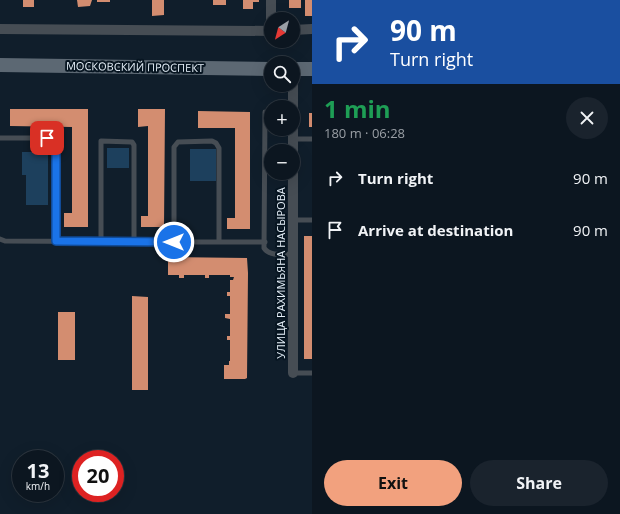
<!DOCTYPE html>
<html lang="en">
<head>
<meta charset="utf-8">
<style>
	:root { --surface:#0c1620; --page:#1a232d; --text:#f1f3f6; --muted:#9a9fa5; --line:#2c353e; --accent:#f2a17e }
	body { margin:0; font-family:"Open Sans",sans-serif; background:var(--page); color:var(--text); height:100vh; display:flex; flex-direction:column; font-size:15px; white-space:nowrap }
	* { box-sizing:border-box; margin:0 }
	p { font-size:13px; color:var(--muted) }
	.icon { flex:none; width:22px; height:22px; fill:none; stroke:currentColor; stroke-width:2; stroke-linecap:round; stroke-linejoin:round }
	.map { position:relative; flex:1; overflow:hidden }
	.panel { display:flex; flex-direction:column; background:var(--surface); width:308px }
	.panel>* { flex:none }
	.top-card { background:#1a4fa0; color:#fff; overflow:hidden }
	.needle { width:26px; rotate:216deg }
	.fabs { position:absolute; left:264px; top:12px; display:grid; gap:8px }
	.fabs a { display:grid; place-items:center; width:36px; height:36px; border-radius:50%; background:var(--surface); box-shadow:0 4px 16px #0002,0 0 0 1px var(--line); font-size:20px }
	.speed { position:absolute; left:12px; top:450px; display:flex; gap:8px; font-size:20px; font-weight:700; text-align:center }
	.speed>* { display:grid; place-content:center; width:52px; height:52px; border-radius:50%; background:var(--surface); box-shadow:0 4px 16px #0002,0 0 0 1px var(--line); line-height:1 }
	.speed small { font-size:10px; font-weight:400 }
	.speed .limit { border:6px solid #d22; background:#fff; color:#111 }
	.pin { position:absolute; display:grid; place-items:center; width:34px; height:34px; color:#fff; margin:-17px; border-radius:8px; box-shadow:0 2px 6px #0006 }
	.me { position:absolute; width:44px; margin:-22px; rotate:270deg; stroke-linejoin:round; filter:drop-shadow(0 0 3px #0008) }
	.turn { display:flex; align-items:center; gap:14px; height:84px; padding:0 12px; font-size:18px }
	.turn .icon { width:52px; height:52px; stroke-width:2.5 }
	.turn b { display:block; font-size:28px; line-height:34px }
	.round { display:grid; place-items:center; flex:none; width:42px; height:42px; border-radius:21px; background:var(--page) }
	.summary { display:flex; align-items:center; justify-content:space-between; height:68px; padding:0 12px }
	h1 { font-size:24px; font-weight:700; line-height:30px; color:#1e9e55 }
	.cta { display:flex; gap:8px; margin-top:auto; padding:8px 12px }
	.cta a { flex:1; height:46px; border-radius:24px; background:var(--accent); color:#111; font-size:16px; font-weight:700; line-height:46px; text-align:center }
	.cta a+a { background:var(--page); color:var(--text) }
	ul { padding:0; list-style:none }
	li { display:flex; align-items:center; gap:12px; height:52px; padding:0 12px }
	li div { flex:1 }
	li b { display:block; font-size:15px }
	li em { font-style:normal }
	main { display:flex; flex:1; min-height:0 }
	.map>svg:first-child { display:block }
	.green { fill:#1d405d }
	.building { fill:#d38d70 }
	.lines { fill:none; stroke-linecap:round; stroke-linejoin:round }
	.service { stroke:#464d54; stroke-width:5 }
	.minor { stroke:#464d54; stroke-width:10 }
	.secondary { stroke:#5c6873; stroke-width:14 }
	.route-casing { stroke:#114b97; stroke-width:10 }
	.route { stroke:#1a73e8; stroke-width:7 }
	.labels { text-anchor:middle; stroke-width:4; stroke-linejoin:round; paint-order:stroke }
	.street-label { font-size:11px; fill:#e7f1fa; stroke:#071521 }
</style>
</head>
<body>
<main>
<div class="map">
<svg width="312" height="514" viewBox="0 0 312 514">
	<rect width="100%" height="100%" fill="#101e2b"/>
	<g class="green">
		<rect x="107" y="148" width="22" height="20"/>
		<rect x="190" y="149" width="26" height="32"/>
		<path d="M22,152H48V205H26V175H22Z"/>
	</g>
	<g class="building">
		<rect x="23" y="0" width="11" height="7"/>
		<path d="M77,0H92L90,6L78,7Z"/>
		<rect x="97" y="0" width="13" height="2"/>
		<path d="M152,0H164V15L152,16Z"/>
		<rect x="213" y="0" width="13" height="5"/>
		<path d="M243,0H259V2H253V9H243Z"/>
		<rect x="289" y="0" width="12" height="8"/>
		<rect x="305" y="0" width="7" height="16"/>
		<path d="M10,109H88V227H64V213H72V127L10,126Z"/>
		<path d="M138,109H165L164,227H141V216H148V126L138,127Z"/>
		<path d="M198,111L250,112V229H227V218H235V128H198Z"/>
		<rect x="309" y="113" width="3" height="14"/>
		<rect x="304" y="236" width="8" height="123"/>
		<path d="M168,257L247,258L248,273L247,378L245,379H224V365H229V361H230V340H227V336H230V319L225,318V314H230V296H227V292H230V280H233L234,277H230V275H209V278H205V275H184V278H179V275H168Z"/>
		<path d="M132,296L148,297V390H132Z"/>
		<rect x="58" y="312" width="17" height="48"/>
	</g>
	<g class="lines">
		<g class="service">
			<path d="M265,112L264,248C270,257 284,254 293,254"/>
			<path d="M0,138H47L53,141L55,144L56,241"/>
			<path d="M293,139H312"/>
			<path d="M293,220H312"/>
			<path d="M0,239L5,241L174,242"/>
			<path d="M101,241V141L132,142L134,145V242"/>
			<path d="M219,242V148L216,143L212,141L178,142L174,147V242H265"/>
			<path d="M293,373H312"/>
		</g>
		<g class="minor">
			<path d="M271,0V31"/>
			<path d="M0,29L271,31"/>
			<path d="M293,30L312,29"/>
			<path d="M293,107V85"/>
			<path d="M293,151V129"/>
			<path d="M293,373V173"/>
		</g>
		<g class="secondary">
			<path d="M0,65L271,69"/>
			<path d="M293,69H312"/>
		</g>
	</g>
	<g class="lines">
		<defs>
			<path id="route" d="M47,138L53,141L56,148V241L174,242"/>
		</defs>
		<use href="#route" class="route-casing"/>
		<use href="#route" class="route"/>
	</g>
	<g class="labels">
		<g class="street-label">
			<text transform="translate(135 67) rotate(1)" y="4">МОСКОВСКИЙ ПРОСПЕКТ</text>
			<text transform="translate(281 273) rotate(-90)" y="4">УЛИЦА РАХИМЬЯНА НАСЫРОВА</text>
		</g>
	</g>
</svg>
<div class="fabs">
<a><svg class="needle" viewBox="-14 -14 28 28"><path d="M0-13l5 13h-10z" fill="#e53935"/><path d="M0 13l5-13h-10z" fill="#9a9fa5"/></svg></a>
<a><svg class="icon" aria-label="search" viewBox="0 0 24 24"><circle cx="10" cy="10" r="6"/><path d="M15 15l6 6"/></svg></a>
<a>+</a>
<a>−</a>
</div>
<div class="speed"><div>13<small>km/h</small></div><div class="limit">20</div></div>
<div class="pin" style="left:47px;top:138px;background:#d93025"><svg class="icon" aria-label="arrive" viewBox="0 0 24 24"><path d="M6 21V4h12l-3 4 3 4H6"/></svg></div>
<svg class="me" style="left:174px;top:242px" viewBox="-20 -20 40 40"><circle r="17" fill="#1a73e8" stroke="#fff" stroke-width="3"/><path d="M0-11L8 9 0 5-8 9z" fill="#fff"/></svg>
</div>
<section class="panel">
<div class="top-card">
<div class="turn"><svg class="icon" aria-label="right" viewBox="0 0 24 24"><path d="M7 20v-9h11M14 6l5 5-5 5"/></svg><div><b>90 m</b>Turn right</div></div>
</div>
<div class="summary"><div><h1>1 min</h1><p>180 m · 06:28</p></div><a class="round"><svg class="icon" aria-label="close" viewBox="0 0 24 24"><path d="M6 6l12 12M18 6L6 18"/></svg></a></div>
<ul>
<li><svg class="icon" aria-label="right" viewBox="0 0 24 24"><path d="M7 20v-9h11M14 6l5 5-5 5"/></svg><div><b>Turn right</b></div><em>90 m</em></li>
<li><svg class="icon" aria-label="arrive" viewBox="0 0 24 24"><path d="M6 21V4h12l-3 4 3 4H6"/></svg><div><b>Arrive at destination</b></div><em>90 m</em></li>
</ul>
<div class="cta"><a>Exit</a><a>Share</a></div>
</section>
</main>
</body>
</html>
